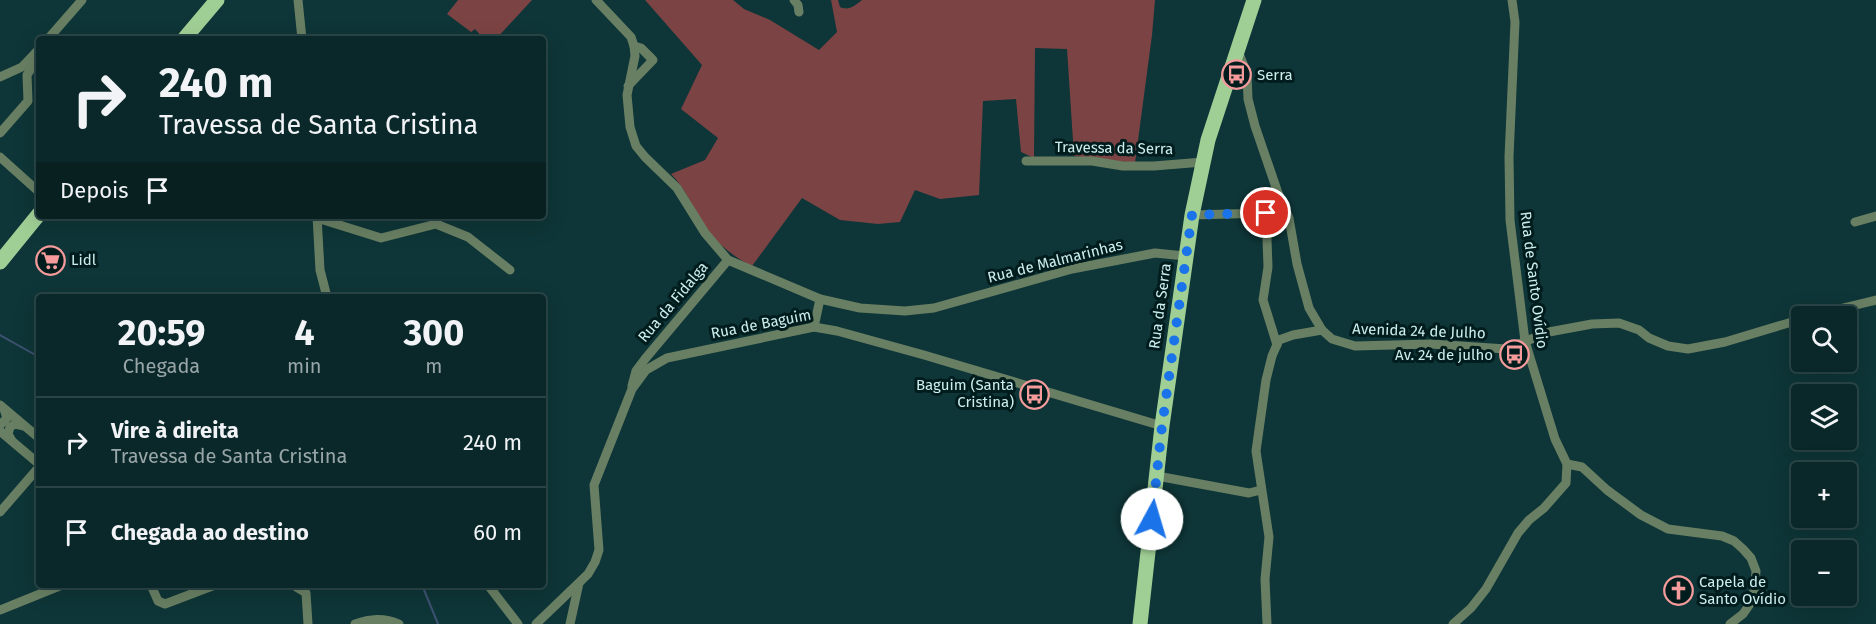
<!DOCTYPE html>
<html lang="pt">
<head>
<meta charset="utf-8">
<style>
	:root { --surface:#0a2829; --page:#133031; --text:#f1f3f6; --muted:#99a6a8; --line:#2a4446 }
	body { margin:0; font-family:"Fira Sans",sans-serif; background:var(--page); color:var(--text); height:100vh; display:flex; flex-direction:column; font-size:22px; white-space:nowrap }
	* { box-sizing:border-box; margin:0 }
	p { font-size:20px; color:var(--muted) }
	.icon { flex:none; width:33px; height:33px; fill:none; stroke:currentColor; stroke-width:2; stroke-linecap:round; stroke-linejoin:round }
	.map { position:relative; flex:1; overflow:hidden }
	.details { position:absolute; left:36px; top:294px; width:510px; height:294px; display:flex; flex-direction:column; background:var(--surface); border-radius:6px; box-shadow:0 6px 24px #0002,0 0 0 2px var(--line) }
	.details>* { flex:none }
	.banner { position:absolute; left:36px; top:36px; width:510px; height:183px; border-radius:6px; box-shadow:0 6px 24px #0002,0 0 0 2px var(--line); background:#0a2829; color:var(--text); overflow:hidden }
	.fabs { position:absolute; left:1791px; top:306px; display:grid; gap:12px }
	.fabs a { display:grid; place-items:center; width:66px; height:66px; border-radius:6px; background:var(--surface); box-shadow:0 6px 24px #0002,0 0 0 2px var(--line); font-size:30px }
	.pin { position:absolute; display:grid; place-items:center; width:51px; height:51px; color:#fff; margin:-26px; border:3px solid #fff; border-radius:50%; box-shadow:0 2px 6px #0007 }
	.me { position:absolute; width:66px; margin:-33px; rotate:6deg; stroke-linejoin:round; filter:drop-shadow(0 0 4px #0008) }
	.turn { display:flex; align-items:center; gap:21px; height:126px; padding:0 24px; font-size:27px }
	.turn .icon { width:78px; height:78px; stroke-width:2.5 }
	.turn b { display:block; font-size:42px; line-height:51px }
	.then { display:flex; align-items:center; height:57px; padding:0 24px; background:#0003; gap:12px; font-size:22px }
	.eta { display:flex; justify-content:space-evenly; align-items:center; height:102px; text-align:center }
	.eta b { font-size:36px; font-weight:700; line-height:42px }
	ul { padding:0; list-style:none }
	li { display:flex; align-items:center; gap:18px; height:90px; padding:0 24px; border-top:2px solid var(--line) }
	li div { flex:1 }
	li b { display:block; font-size:22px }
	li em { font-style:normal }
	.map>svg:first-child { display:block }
	.green { fill:#7c4344 }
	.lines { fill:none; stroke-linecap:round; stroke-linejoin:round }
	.stream { stroke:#3d5271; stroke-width:2 }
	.minor { stroke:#687f63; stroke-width:9 }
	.primary { stroke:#a0cf95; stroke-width:15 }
	.route { stroke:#1a73e8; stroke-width:10; stroke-dasharray:0 18 }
	.labels { text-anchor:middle; stroke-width:6; stroke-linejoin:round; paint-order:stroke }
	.poi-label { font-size:15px; fill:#cceeef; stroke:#001c1d; text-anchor:start }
	.street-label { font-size:15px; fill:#cceeef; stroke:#001c1d }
</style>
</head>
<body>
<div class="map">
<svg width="1876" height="624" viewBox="0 0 1876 624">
	<rect width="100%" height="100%" fill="#0e3537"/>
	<g class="green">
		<path d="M458,0H532L496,39H484L475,29L471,32L447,14Z"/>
		<path d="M645,0H733L744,9L770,20L819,50L837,32L831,0H838L840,7C849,11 854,6 862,0H1155L1152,35L1135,163L1074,156L1067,49L1035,48L1034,158L1021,152L1016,99L983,101L979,195L940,199L915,190L900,222L878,224L840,220L802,198L752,266C735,258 716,243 705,226C693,209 686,189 671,174L705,160L718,138L681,109L702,65Z"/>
	</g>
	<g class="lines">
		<g class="stream">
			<path d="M0,335L39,357"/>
			<path d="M422,585L438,624"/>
		</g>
		<g class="minor">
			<path d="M298,0L302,39"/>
			<path d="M596,0L631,37L634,46L635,56L627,95L630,127L636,146L645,157L677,188L705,233L728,260L820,299L860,308L905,311L934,308L1072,269L1155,253L1185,256"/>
			<path d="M794,0L798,5L799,12"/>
			<path d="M48,39L82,0"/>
			<path d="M1238,51L1247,74L1248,99L1255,126L1278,193L1289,218L1297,264L1309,308L1322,330L1332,339L1355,346L1431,344L1506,349L1549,332L1592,324L1619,323L1639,330L1649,338L1668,346L1688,349L1725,342L1802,319"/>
			<path d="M0,77L22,67L39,49"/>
			<path d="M628,86L653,60L641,48L634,46"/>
			<path d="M0,133L28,101L27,75L39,56"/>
			<path d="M0,157L39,192"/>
			<path d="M1026,161H1092L1123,166H1154L1203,162"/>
			<path d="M1192,215L1266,213"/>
			<path d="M317,216L320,270L327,297"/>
			<path d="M317,218L381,238L436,224L468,237L510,270"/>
			<path d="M1855,222L1876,216"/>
			<path d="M1810,316L1876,300"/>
			<path d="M814,327L820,299"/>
			<path d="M1277,345L1263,300L1268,267L1266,211L1278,193"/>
			<path d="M632,386L636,371L645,359L728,260"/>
			<path d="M0,405L39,438"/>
			<path d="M0,425L7,418L4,409"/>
			<path d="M0,431L39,464"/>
			<path d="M12,441L8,434L10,427L15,424L24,426"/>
			<path d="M1567,464L1582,467L1607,490L1641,515L1668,529L1722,536L1734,541L1743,549L1751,558L1756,571L1755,585L1752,601L1743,614L1730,624"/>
			<path d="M1157,476L1249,493L1261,490"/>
			<path d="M0,512L39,467"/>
			<path d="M151,585L158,601L165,604L215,585"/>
			<path d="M293,585L306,593L308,624"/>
			<path d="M488,585L518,624"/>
			<path d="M0,610L62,585"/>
			<path d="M355,624C370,619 383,617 399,624"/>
			<path d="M536,624L588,574L595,562L599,550L594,485L632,389L646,370L667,358L814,327L837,331L924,355L1162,426"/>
			<path d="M570,624L579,583"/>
			<path d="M1267,624L1265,579L1269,537L1256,451L1266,380L1272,356L1279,340L1293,335L1322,330"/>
			<path d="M1453,624L1471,608L1486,589L1518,533L1529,520L1544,508L1566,483L1567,464L1555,439L1525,341L1510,220L1509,157L1515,22L1512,0"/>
		</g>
		<g class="primary">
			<path d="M184,39L217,0"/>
			<path d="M0,262L39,214"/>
			<path d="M1140,624L1162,426L1192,215L1208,140L1254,0"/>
		</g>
	</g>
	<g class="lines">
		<path class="route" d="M1152,519L1162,426L1192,215L1266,213"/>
	</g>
	<defs>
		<symbol id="bus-ring" viewBox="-11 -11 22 22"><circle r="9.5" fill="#001c1d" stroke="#f59b9b" stroke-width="1.5"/><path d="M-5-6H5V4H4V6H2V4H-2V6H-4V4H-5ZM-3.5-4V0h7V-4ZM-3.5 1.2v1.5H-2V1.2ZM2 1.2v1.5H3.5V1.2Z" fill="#f59b9b"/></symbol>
		<symbol id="supermarket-ring" viewBox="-11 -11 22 22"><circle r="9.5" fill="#001c1d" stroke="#f59b9b" stroke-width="1.5"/><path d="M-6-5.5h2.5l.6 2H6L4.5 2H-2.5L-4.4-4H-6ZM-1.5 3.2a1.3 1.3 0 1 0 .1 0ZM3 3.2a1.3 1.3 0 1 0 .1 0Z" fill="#f59b9b"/></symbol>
		<symbol id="church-ring" viewBox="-11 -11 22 22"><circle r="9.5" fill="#001c1d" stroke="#f59b9b" stroke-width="1.5"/><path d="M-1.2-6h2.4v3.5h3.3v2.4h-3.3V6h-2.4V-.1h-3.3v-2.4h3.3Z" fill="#f59b9b"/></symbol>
	</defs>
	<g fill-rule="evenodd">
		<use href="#bus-ring" x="1220" y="58" width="33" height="33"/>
		<use href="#supermarket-ring" x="34" y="244" width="33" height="33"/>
		<use href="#bus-ring" x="1498" y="338" width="33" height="33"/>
		<use href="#bus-ring" x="1018" y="378" width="33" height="33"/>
		<use href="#church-ring" x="1662" y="574" width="33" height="33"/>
	</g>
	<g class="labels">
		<g class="poi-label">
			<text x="1257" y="80">Serra</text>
			<text x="71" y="265">Lidl</text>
			<text x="1493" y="360" text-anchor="end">Av. 24 de julho</text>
			<text x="1014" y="390" text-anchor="end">Baguim (Santa<tspan x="1014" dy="17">Cristina)</tspan></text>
			<text x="1699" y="587">Capela de<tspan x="1699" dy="17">Santo Ovídio</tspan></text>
		</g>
		<g class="street-label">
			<text transform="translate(1114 148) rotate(1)" y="5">Travessa da Serra</text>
			<text transform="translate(1055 261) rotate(-14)" y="5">Rua de Malmarinhas</text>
			<text transform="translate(1534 280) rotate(83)" y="5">Rua de Santo Ovídio</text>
			<text transform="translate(673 302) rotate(-50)" y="5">Rua da Fidalga</text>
			<text transform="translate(1160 306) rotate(-82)" y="5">Rua da Serra</text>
			<text transform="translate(761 324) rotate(-11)" y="5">Rua de Baguim</text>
			<text transform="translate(1419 331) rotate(2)" y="5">Avenida 24 de Julho</text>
		</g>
	</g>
</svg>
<div class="fabs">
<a><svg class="icon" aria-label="search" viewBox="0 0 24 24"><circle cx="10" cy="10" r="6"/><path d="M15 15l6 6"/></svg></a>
<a><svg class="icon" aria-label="layers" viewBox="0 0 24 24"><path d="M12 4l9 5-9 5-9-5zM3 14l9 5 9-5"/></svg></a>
<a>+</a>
<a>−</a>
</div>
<div class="pin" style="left:1266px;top:213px;background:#d93025"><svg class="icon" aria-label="arrive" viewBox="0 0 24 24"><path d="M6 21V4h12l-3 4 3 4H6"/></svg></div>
<svg class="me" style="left:1152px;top:519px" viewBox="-20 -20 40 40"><circle r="19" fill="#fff"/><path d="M0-13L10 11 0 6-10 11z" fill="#1a73e8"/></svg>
<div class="banner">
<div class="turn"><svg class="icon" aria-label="right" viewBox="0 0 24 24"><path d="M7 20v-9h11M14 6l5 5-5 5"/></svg><div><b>240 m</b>Travessa de Santa Cristina</div></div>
<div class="then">Depois<svg class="icon" aria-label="arrive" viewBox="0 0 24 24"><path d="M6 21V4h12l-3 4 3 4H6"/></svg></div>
</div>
<section class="details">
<div class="eta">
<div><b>20:59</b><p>Chegada</p></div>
<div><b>4</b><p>min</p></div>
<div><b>300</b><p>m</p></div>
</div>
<ul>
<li><svg class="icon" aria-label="right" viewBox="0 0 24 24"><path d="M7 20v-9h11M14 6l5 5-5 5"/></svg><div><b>Vire à direita</b><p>Travessa de Santa Cristina</p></div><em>240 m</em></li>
<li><svg class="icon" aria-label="arrive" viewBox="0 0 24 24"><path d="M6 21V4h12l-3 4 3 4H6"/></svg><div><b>Chegada ao destino</b></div><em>60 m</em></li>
</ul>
</section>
</div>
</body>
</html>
